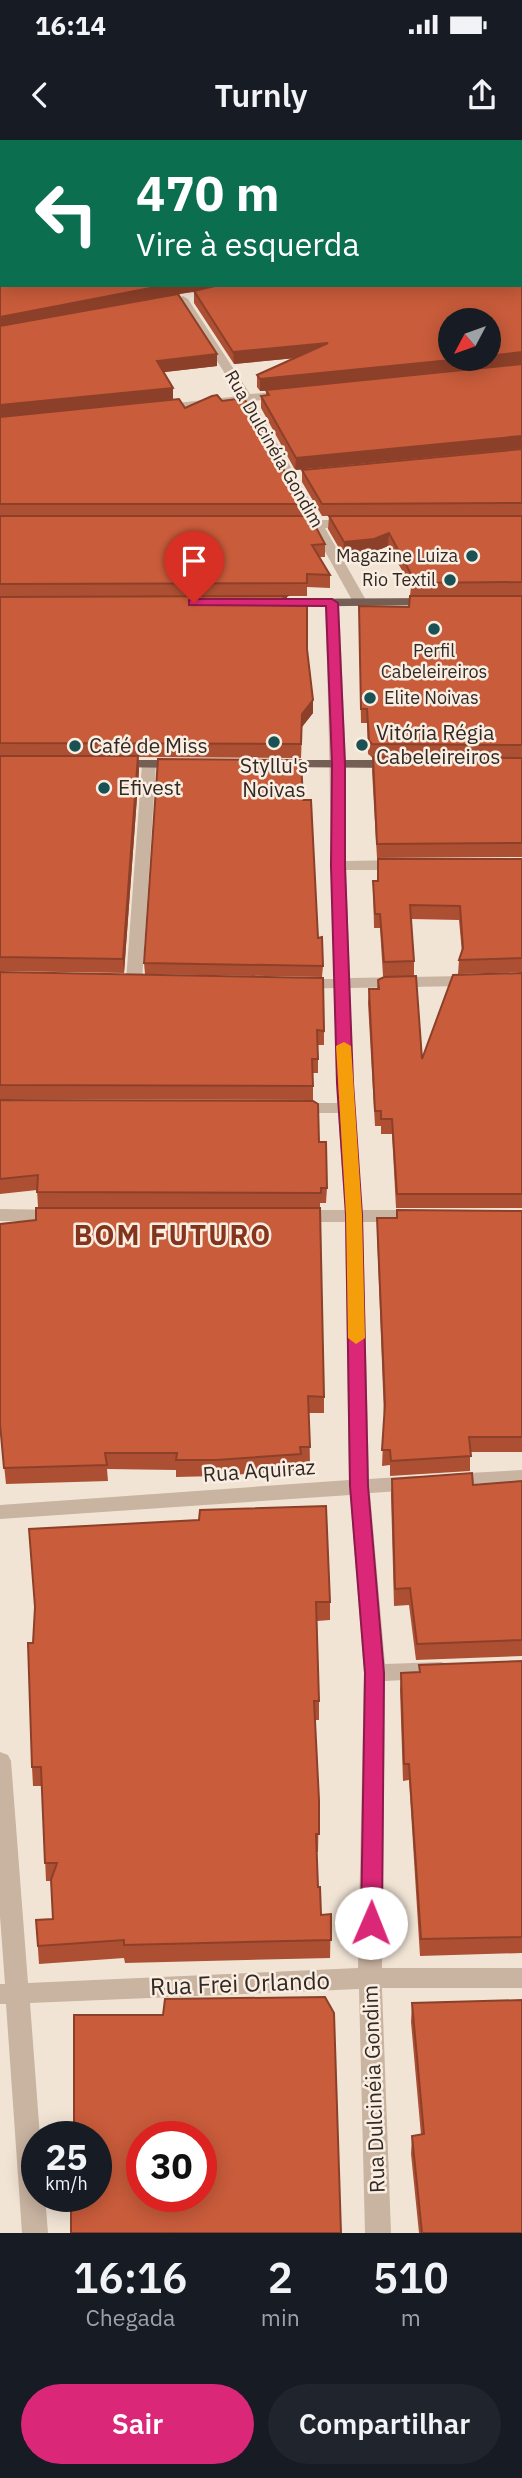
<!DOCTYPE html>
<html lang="pt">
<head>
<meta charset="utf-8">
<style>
	:root { --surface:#171b24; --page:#20242c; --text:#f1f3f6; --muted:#9ea1a6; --accent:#db2777 }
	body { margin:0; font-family:"IBM Plex Sans",sans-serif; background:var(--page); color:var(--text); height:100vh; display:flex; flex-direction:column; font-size:26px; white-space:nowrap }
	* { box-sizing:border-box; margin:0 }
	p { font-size:23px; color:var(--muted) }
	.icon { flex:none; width:38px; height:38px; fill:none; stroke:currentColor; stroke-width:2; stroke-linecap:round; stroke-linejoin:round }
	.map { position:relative; height:2093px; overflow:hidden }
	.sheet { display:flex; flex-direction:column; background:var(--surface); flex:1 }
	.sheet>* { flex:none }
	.banner { position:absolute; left:0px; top:0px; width:523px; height:147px; box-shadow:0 4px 18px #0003; background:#0b6e4f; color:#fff; overflow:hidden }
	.needle { width:46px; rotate:229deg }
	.tools { position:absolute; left:438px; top:168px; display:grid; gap:14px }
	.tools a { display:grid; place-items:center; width:63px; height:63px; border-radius:50%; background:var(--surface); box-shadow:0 4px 18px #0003; font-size:35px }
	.speed { position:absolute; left:21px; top:1981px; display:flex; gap:14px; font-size:35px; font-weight:700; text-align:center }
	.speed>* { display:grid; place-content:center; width:91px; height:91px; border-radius:50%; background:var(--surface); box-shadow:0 4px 18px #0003; line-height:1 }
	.speed small { font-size:18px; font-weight:400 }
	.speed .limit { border:10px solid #d22; background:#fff; color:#111 }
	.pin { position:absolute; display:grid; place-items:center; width:60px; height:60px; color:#fff; margin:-72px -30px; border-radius:50% 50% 50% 0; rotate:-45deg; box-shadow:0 0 7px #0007 }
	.pin .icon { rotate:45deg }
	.me { position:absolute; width:77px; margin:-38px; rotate:1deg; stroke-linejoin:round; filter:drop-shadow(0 0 5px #0008) }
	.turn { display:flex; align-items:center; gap:24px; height:147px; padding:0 21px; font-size:32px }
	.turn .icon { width:91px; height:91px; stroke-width:2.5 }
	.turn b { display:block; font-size:49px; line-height:60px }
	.eta { display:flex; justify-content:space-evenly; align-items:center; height:119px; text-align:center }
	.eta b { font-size:42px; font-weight:600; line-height:49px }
	.action { display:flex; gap:14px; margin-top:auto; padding:14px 21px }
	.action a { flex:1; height:80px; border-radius:42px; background:var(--accent); color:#fff; font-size:28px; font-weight:600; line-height:80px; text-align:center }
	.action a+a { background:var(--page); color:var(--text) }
	.status { display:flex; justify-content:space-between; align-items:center; height:49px; padding:0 35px; background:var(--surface); direction:ltr }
	.status svg { height:19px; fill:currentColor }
	header { display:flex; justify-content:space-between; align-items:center; height:91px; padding:0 21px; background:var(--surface); font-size:32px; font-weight:600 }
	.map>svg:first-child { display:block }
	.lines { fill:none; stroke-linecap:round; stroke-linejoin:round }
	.minor { fill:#c9b3a1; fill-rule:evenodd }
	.primary { fill:#755f55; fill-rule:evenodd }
	.wall { fill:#ad4f33; fill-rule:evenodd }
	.shaded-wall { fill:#8d4029 }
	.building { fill:#c95c3b; stroke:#8d4029; stroke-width:2; fill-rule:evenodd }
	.route { fill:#db2777; stroke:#8e194d; stroke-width:2 }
	.slow { fill:#f59e0b }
	.poi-dot { fill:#195155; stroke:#f9eee1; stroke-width:2.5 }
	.labels { text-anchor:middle; stroke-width:5; stroke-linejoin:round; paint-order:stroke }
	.far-street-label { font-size:18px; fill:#332924; stroke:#f9eee1 }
	.far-poi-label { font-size:18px; fill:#332924; stroke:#f9eee1; text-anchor:end }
	.poi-label { font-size:21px; fill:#332924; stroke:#f9eee1; text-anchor:start }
	.street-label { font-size:21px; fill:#332924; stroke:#f9eee1 }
	.near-street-label { font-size:24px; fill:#332924; stroke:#f9eee1 }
	.district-label { font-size:28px; font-weight:bold; letter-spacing:2px; fill:#83341c; stroke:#f9eee1 }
</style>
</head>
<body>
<div class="status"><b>16:14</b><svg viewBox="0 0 49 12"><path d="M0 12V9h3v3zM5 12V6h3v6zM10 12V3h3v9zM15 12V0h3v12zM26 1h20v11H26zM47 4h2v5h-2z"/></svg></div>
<header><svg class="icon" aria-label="back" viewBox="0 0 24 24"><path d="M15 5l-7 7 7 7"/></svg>Turnly<svg class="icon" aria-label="share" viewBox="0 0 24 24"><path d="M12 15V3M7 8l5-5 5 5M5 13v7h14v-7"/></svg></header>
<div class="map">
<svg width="522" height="2093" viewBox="0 0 522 2093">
	<rect width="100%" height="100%" fill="#f1e4d5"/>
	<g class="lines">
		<g class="minor">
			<path d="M183,156L188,159L250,254L285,251L291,254L285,257L253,261L321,380H350L356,384L350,388H325L367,462L365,465H355L353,462L312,388H290L284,384L290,380H308L243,262L160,271L154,268L160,265L239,256L178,159Z"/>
			<path d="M332,459L339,463L346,624V721L400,720L408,725L400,730H346L350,838L522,835V845L350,848L354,968L362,1070H420L429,1076L420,1082H363L369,1339L415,1336L422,1338L425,1343L422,1348L415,1350L370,1353L385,1524L441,1522L448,1524L452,1530L448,1536L441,1538L385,1541L382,1828H522V1848H382L391,2093H365L359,1849L30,1863L40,1997H37V2056H45L48,2093H22L6,1864H0V1844H5L0,1776V1612L8,1615L11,1621L28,1843L358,1828L364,1533L350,1355L0,1379V1365L349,1340L345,1082H297L288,1076L297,1070H345L338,973H297L289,968L297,963H337L334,848L301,849L293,844L301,839H334C330,713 330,588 325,463Z"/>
			<path d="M149,620L156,624L142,841L134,846L126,841L142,624Z"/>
			<path d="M0,1069L59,1070L68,1076L59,1082L0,1081Z"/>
			<path d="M522,1330V1344L450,1348L443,1346L440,1341L443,1336L450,1334Z"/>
		</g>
		<g class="primary">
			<path d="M431,458L436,459V465L263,467L256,463L263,459Z"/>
			<path d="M115,620H182L189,624L182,628L110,627V621Z"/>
			<path d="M280,620H395L402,624L395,628L275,627V621Z"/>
		</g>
	</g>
	<g class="wall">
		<path d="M0,0H522V309L295,330L261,268V256H266V251H260L257,247V235L295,218L234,224L194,163V152L179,154L217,226L164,232L173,248V260L303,364V376L325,404V417H319L330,435V448L307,447V456H240L287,465L307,509L313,560V573L302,587L301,618L138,617L139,630L124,833L0,831ZM2,2L522,145H2Z"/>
		<path d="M522,309V455L410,456L411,446L388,406L374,412L343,415L328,389L329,376H322L302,342V330Z"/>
		<path d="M522,456V717L377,718L372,631L373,618L368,614L367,583H361L359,479L409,467Z"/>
		<path d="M303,660L318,798L323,826L322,837L145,834L144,823Z"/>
		<path d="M378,719H522V832L458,834L459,820L462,813L459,780L411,779L414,821V836H383L380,788H374L373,741H377Z"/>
		<path d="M0,832L324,891V905H318V933H313V960L0,959Z"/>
		<path d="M522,833V1068H396L392,994H381V986H375L368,863L369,849H377L378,840L422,919Z"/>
		<path d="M0,960L319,1002L327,1048L326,1063H320V1068L38,1067L37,1050L0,1054Z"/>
		<path d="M522,1071V1312H470V1331L390,1336V1325L382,1326L384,1277L377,1093V1078H397Z"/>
		<path d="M0,1084L324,1257V1273H309L310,1324H301V1330L217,1336L176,1337V1330L107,1329L108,1341L6,1344L0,1287Z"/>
		<path d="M392,1339L473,1345L522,1341V1516L416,1520L409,1465L394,1466L391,1355Z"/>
		<path d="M330,1462V1480L317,1481L319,1561V1580H315L319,1660L318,1712H316L318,1747L321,1775L331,1774L330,1818L125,1823L124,1818L39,1824L36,1780L53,1779L51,1741H46L42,1646H33L32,1627L35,1467Z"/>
		<path d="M522,1521V1813L420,1816L409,1640L403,1641L400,1550L401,1533L419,1532V1525Z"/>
		<path d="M412,1863L522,2093H419L411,2014L412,1996L421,1995L411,1882Z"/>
	</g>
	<g class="shaded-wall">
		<path d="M166,145H227L0,188V177Z"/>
		<path d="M328,203V215L234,224L233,212Z"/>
		<path d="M522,212V224L260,251V239L461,219H488V216Z"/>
		<path d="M217,214V226L157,233V221Z"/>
		<path d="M173,248V260L0,277V265Z"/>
		<path d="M522,296V308L295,330L296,318Z"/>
		<path d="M389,393L388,406L374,412L343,415L344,402Z"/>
		<path d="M287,456V469L272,465Z"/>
		<path d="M313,560V573L302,587L301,618L302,574Z"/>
		<path d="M138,616L139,630L124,833L123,819Z"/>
	</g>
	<g class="building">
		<path d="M0,0H522V212L488,216V180H450V219H461L260,239L257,235L328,203L233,212L194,151L219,145H522V2H2V36H0Z"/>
		<path d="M0,46H2V121L0,122Z"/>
		<path d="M2,130V145H166L0,177V131Z"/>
		<path d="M178,154L217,214L157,221L173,248L0,265V186Z"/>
		<path d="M522,224V296L296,318L261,256L269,255L266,250Z"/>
		<path d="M217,255L222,261L244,258L303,364H0V277L179,259L185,268L212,256Z"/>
		<path d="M522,309V363L322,364L302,330Z"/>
		<path d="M0,376H310L325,404L312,405L330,435L307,434V443L0,444Z"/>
		<path d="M329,376H522V442L411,443V434L389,393L374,399L344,402Z"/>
		<path d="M287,456L272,465L307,466V509L313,560L302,574L301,604L0,603V457Z"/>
		<path d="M410,456H522V605L372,604L369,600L367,569H361L359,466L409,467Z"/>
		<path d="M0,616H138L123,819L0,817Z"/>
		<path d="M373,617L522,618V703L377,704Z"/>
		<path d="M158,619L301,620L303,660H311L318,798L322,797L323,826L144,823Z"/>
		<path d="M378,719H522V818L459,820L463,808L460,766L410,765L414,821L384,822L380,774H375L373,741H378Z"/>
		<path d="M0,832L323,838L324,891L317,890L318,919H312L313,946L0,945Z"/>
		<path d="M522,833V1054H397L392,979H381V971H375L369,849H379L378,840L384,837L416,836L422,919L453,835Z"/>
		<path d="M0,960L313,961L318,964L319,1002H326L327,1048H321V1053L37,1052L38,1035L0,1039Z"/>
		<path d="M36,1068H320L324,1257L308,1256L310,1307H300L301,1314L216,1320H176L177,1313H105L107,1325L4,1328L0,1284V1084L36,1080Z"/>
		<path d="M397,1070L522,1071V1297H469L471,1316L391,1321L390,1310H382L385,1264L377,1078H397Z"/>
		<path d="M472,1333L473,1345L522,1341V1500L417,1504L410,1448L395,1449L392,1339Z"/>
		<path d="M326,1366L330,1462H316L319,1561H314L319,1660V1694H316L318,1747H320L321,1775L331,1774V1800L124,1805V1800L38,1806L36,1780L53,1779L51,1740L57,1723H45L41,1627H32L28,1503H33L35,1467L29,1389L199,1380L200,1370Z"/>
		<path d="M522,1521V1797L421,1799L409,1624H404L401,1533L420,1532L419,1525Z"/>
		<path d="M325,1857L334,1873L341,2093H71V2063H78L77,2056H96V1997H74V1875H163L165,1859ZM142,1997H201V2056H142Z"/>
		<path d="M522,1860V2093H422L412,1996L424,1994L412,1863Z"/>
	</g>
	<path class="route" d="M194,459H332L338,463L345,624V726L353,943L362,1075L368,1346L384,1533L382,1783L379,1789L371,1792L364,1789L361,1783L365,1533L350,1346L346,1075L337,943L331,726L332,624L326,466L189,465V460Z"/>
	<path class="slow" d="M344,902L351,906L362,1075L365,1198L356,1204L348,1198L346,1075L336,906Z"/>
	<g class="poi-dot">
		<circle cx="472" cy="416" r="7"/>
		<circle cx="450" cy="440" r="7"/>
		<circle cx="434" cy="489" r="7"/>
		<circle cx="370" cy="558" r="7"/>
		<circle cx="274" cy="602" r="7"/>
		<circle cx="362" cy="605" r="7"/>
		<circle cx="75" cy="606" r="7"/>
		<circle cx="104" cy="648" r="7"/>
	</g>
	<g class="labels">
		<g class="far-street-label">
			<text transform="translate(274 309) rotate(60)" y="6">Rua Dulcinéia Gondim</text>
		</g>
		<g class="far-poi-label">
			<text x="458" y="422">Magazine Luiza</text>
			<text x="436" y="446">Rio Textil</text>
			<text x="434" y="517" text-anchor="middle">Perfil<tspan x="434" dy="21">Cabeleireiros</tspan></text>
			<text x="384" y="564" text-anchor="start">Elite Noivas</text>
		</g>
		<g class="poi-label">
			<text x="376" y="600">Vitória Régia<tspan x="376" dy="24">Cabeleireiros</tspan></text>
			<text x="89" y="613">Café de Miss</text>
			<text x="274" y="633" text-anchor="middle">Styllu's<tspan x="274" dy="24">Noivas</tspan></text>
			<text x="118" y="655">Efivest</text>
		</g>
		<g class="street-label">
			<text transform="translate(259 1331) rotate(-4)" y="7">Rua Aquiraz</text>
			<text transform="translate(374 1949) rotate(-92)" y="7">Rua Dulcinéia Gondim</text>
		</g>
		<g class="near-street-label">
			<text transform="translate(240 1844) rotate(-2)" y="8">Rua Frei Orlando</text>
		</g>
		<g class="district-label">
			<text x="173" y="1105">BOM FUTURO</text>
		</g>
	</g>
</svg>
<div class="tools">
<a><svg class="needle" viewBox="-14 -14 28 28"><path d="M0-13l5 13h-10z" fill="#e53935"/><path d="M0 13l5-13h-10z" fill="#9ea1a6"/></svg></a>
</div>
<div class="speed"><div>25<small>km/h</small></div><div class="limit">30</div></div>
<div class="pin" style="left:194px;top:463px;background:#d93025"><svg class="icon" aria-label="arrive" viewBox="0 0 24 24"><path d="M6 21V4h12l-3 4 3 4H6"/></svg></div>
<svg class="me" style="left:371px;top:1783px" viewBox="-20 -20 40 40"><circle r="19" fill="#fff"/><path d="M0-13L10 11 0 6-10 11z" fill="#db2777"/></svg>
<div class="banner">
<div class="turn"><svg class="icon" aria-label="left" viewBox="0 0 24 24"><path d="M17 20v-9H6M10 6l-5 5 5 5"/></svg><div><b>470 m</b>Vire à esquerda</div></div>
</div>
</div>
<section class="sheet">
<div class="eta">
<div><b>16:16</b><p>Chegada</p></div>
<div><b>2</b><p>min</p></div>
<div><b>510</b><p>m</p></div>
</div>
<div class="action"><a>Sair</a><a>Compartilhar</a></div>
</section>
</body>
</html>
